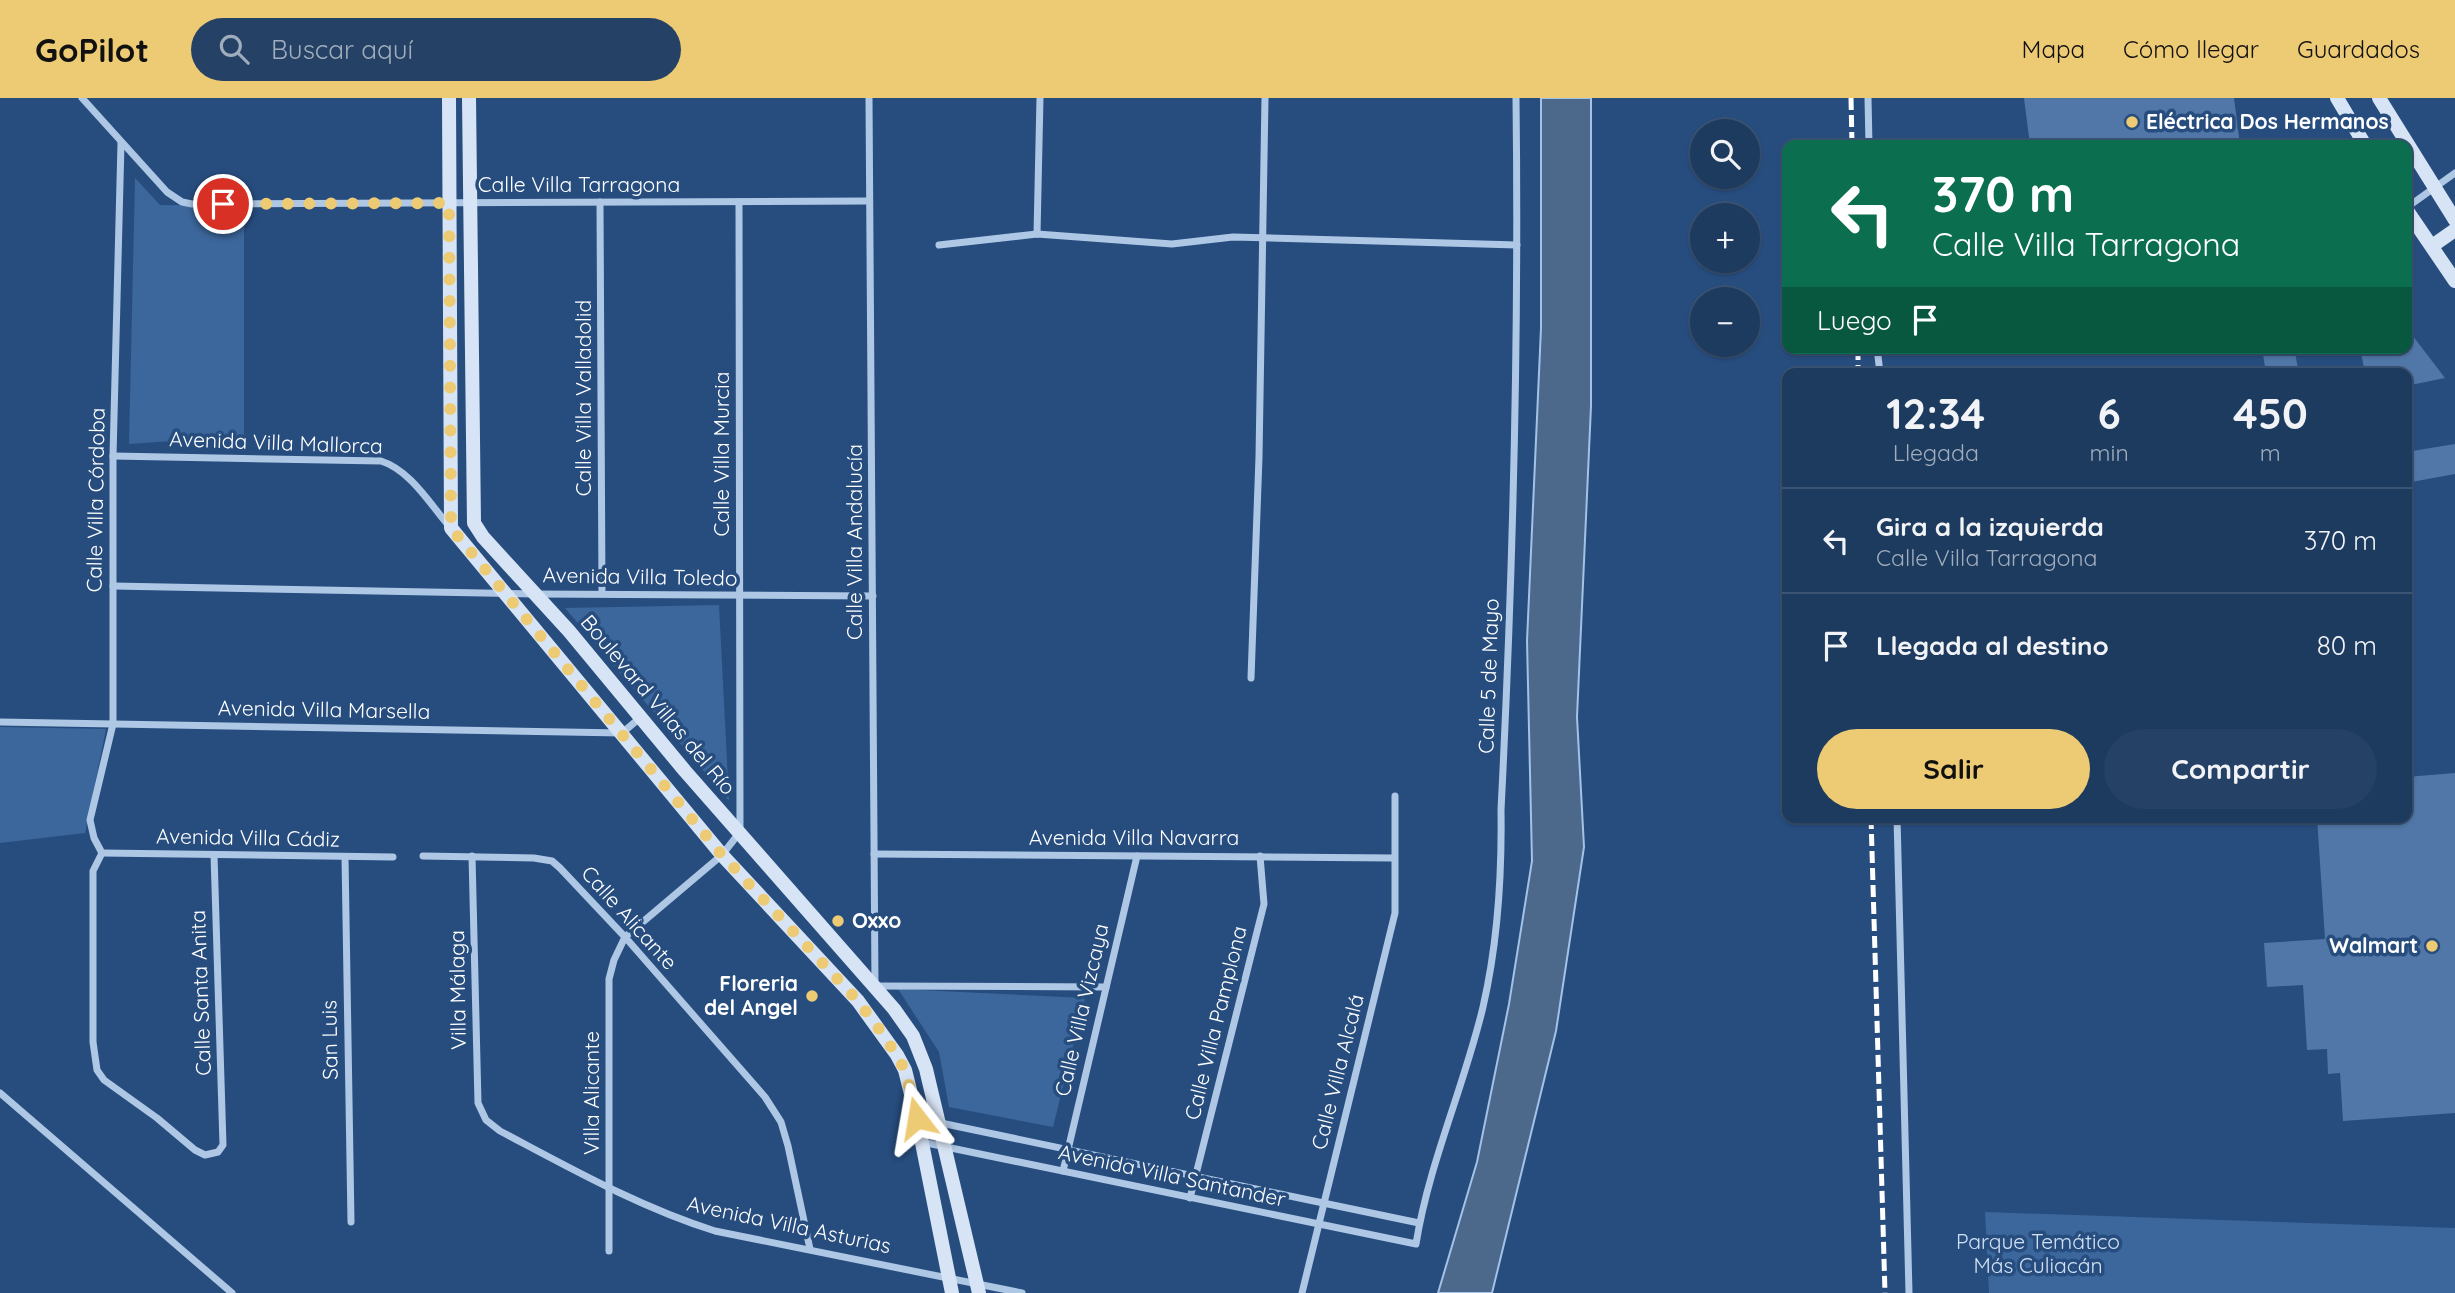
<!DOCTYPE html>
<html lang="es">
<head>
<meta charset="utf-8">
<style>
	:root { --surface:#1d3a5f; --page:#254165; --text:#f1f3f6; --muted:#a0adbd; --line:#3b5474; --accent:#edca74 }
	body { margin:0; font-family:Quicksand,sans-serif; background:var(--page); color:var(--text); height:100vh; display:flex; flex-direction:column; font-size:26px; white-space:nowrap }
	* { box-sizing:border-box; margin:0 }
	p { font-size:23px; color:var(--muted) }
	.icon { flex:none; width:38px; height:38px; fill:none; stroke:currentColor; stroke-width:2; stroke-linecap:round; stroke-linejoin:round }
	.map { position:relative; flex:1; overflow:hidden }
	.panel { position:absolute; left:1782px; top:270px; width:630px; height:455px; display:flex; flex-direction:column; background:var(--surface); border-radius:14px; box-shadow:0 2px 5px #0004,0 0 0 2px var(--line) }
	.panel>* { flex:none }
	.guide { position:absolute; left:1782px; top:42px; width:630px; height:214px; border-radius:14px; box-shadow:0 2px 5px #0004,0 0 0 2px var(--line); background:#0b6e4f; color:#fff; overflow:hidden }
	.fabs { position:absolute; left:1690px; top:21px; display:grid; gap:14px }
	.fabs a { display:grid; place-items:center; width:70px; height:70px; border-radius:50%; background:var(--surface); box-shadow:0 2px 5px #0004,0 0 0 2px var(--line); font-size:35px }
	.pin { position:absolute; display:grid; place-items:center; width:60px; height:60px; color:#fff; margin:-30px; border:4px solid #fff; border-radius:50%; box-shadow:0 2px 7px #0007 }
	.me { position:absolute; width:77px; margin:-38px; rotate:346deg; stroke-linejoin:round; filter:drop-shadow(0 0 5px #0008) }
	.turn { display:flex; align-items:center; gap:24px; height:147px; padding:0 35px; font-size:32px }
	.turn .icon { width:91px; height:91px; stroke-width:2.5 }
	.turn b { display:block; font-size:49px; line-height:60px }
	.then { display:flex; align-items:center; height:66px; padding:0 35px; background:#0003; gap:14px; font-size:26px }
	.eta { display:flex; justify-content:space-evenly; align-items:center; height:119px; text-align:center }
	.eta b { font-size:42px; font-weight:700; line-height:49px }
	.primary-button { display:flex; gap:14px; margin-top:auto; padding:14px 35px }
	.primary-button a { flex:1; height:80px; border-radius:42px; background:var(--accent); color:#111; font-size:28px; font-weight:700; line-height:80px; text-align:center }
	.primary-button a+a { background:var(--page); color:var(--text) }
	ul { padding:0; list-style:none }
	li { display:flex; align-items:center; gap:21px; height:105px; padding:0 35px; border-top:2px solid var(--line) }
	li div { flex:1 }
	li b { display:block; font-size:26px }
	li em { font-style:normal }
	header { display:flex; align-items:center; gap:42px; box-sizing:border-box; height:98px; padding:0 35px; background:var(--accent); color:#111 }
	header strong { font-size:33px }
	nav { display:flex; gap:38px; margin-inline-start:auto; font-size:24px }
	.search { width:490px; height:63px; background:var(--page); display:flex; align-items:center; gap:18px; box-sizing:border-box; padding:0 24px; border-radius:38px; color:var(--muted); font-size:26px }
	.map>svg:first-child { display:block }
	.green { fill:#3c679c }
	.water { fill:#4c698c; stroke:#a2c2e6; stroke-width:2 }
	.building { fill:#5077a7 }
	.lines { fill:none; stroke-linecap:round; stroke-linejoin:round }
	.street { stroke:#aec7e5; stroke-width:7 }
	.secondary { stroke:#d7e4f5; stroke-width:14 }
	.rail { stroke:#fff; stroke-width:5; stroke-dasharray:12 5; stroke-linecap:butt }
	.route { stroke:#edca74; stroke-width:12; stroke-dasharray:0 21.6 }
	.poi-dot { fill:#edca74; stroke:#274d7f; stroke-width:2.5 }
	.labels { text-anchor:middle; stroke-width:7; stroke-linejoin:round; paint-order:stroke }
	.poi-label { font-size:21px; font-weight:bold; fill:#fff; stroke:#274d7f; text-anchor:start }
	.street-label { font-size:21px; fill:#fff; stroke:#274d7f }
	.park-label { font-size:21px; fill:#d1e1f4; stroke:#274d7f }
</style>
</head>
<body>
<header>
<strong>GoPilot</strong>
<div class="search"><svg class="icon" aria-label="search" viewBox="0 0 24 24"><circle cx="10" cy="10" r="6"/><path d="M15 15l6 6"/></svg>Buscar aquí</div>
<nav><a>Mapa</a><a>Cómo llegar</a><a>Guardados</a></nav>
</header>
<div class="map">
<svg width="2455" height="1195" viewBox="0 0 2455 1195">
	<rect width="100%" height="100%" fill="#274d7f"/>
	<g class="green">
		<path d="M135,80L160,107L244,108V338L129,346Z"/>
		<path d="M719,507L729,703L565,510Z"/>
		<path d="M0,629L106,631L85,735L0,745Z"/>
		<path d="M898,891L1085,900L1053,1029L949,1009L939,954Z"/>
		<path d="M1985,1114L2455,1130V1195H1989Z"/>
	</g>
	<path class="water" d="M1541,0H1591V308L1577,619L1584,749L1556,933L1492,1195H1438L1477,1064L1509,906L1532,763L1527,543L1541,230Z"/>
	<g class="building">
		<path d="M2024,0H2234L2240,47H2030Z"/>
		<path d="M2406,229L2445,280L2406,288V275H2365L2360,250H2406Z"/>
		<path d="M2262,250H2294L2299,275H2266Z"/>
		<path d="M2455,346V376L2406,385V354Z"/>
		<path d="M2455,675V1015L2343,1023L2340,975L2328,976L2327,951L2307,952L2303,887L2267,889L2264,845L2325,841L2317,719H2406V679Z"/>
	</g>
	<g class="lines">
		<g class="street">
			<path d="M82,0L167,94L182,104L192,106L869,103"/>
			<path d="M869,0L875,888"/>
			<path d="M1868,0L1869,47"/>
			<path d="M600,104L602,495"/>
			<path d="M2406,110L2455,75"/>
			<path d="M1037,136L1040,0"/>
			<path d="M939,147L1037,136L1172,146L1233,139L1517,147"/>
			<path d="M1877,250L1880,275"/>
			<path d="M113,358L381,363C410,372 430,406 449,428"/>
			<path d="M113,488L534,496L873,498"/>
			<path d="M1251,580L1259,359L1265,0"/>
			<path d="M0,624L622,635L641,619"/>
			<path d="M1897,719L1909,1195"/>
			<path d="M102,755L94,740L90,722L113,626V358L121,45"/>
			<path d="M102,755L93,773V944L97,972L104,982L157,1020L195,1052L205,1057L218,1054L223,1047L214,757"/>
			<path d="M102,755L393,759"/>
			<path d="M874,756L1394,760"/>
			<path d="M423,758L534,760L552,763L560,770L625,839L765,999L781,1024L788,1048L810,1151"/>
			<path d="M472,758L478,1005L486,1022L500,1033C570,1070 639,1109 715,1133L1022,1195"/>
			<path d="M345,759L351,1124"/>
			<path d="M876,888L1106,889"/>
			<path d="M0,995L232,1195"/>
			<path d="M917,1020L1419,1125"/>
			<path d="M922,1044L1416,1146C1429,1065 1464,989 1483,909C1498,844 1502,779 1501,712C1513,475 1519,238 1516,0"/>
			<path d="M1063,1073L1137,758"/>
			<path d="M1190,1100L1264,806L1260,758"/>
			<path d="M609,1153V881L614,862L625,839L722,757L740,734L739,104"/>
			<path d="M1302,1195L1395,815V698"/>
		</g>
		<g class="secondary">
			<path d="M449,0L451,430L722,757L858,903L897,957L905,972L917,1020L952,1195"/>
			<path d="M469,0L474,425L483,439L569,533L685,673L894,911L913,938L926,971L979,1195"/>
			<path d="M2337,0L2365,47"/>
			<path d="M2379,0L2455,122"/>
			<path d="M2406,111L2455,183"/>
			<path d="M2432,148L2455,132"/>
		</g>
		<g class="rail">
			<path d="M1851,0L1852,47"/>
			<path d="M1858,250V275"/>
			<path d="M1871,719L1885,1195"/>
		</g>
	</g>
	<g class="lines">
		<path class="route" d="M223,106L449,105L451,430L722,757L858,903L885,939L905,972L917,1020"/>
	</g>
	<g class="poi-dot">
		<circle cx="2132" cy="24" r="7"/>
		<circle cx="838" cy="823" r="7"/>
		<circle cx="2432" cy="848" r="7"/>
		<circle cx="812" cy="898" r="7"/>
	</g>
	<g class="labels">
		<g class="poi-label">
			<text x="2146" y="31">Eléctrica Dos Hermanos</text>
			<text x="852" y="830">Oxxo</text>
			<text x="2418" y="855" text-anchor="end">Walmart</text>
			<text x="798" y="893" text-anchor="end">Floreria<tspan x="798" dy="24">del Angel</tspan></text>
		</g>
		<g class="street-label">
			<text x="579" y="94">Calle Villa Tarragona</text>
			<text transform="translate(584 300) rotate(-90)" y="7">Calle Villa Valladolid</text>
			<text transform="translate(276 345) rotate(2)" y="7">Avenida Villa Mallorca</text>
			<text transform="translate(722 356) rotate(-90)" y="7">Calle Villa Murcia</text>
			<text transform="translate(96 402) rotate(-89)" y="7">Calle Villa Córdoba</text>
			<text transform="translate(855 444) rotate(-90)" y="7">Calle Villa Andalucía</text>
			<text transform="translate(640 479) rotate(1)" y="7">Avenida Villa Toledo</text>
			<text transform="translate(1489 578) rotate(-88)" y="7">Calle 5 de Mayo</text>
			<text transform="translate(658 607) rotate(50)" y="7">Boulevard Villas del Río</text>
			<text transform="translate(324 612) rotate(1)" y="7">Avenida Villa Marsella</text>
			<text transform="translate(248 740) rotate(1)" y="7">Avenida Villa Cádiz</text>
			<text x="1134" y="747">Avenida Villa Navarra</text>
			<text transform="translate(629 820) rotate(48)" y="7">Calle Alicante</text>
			<text transform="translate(458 892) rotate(-91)" y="7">Villa Málaga</text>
			<text transform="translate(201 895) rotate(-92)" y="7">Calle Santa Anita</text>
			<text transform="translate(1082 912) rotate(-77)" y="7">Calle Villa Vizcaya</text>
			<text transform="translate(1216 925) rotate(-76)" y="7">Calle Villa Pamplona</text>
			<text transform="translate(330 942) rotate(-91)" y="7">San Luis</text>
			<text transform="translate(1338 974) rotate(-76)" y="7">Calle Villa Alcalá</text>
			<text transform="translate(592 995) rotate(-90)" y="7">Villa Alicante</text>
			<text transform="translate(1172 1078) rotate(12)" y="7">Avenida Villa Santander</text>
			<text transform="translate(789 1127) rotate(12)" y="7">Avenida Villa Asturias</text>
		</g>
		<g class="park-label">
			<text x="2038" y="1151">Parque Temático<tspan x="2038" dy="24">Más Culiacán</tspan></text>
		</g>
	</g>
</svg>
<div class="fabs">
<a><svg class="icon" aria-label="search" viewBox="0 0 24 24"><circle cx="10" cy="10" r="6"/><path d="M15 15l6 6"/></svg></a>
<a>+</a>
<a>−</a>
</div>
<div class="pin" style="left:223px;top:106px;background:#d93025"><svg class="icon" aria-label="arrive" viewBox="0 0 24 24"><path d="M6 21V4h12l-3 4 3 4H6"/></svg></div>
<svg class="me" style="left:917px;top:1020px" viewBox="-20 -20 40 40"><path d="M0-17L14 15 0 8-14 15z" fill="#edca74" stroke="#fff" stroke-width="4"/></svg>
<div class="guide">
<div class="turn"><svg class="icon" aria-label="left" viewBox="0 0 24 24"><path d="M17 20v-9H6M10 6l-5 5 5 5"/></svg><div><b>370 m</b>Calle Villa Tarragona</div></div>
<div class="then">Luego<svg class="icon" aria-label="arrive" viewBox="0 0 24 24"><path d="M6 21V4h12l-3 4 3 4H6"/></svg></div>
</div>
<section class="panel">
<div class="eta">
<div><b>12:34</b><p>Llegada</p></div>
<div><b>6</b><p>min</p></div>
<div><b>450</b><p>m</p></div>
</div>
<ul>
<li><svg class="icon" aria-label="left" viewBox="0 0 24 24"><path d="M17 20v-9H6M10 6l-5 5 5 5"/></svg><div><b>Gira a la izquierda</b><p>Calle Villa Tarragona</p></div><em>370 m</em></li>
<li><svg class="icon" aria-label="arrive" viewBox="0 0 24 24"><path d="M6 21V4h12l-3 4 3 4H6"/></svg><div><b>Llegada al destino</b></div><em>80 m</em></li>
</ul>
<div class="primary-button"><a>Salir</a><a>Compartir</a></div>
</section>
</div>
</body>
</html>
